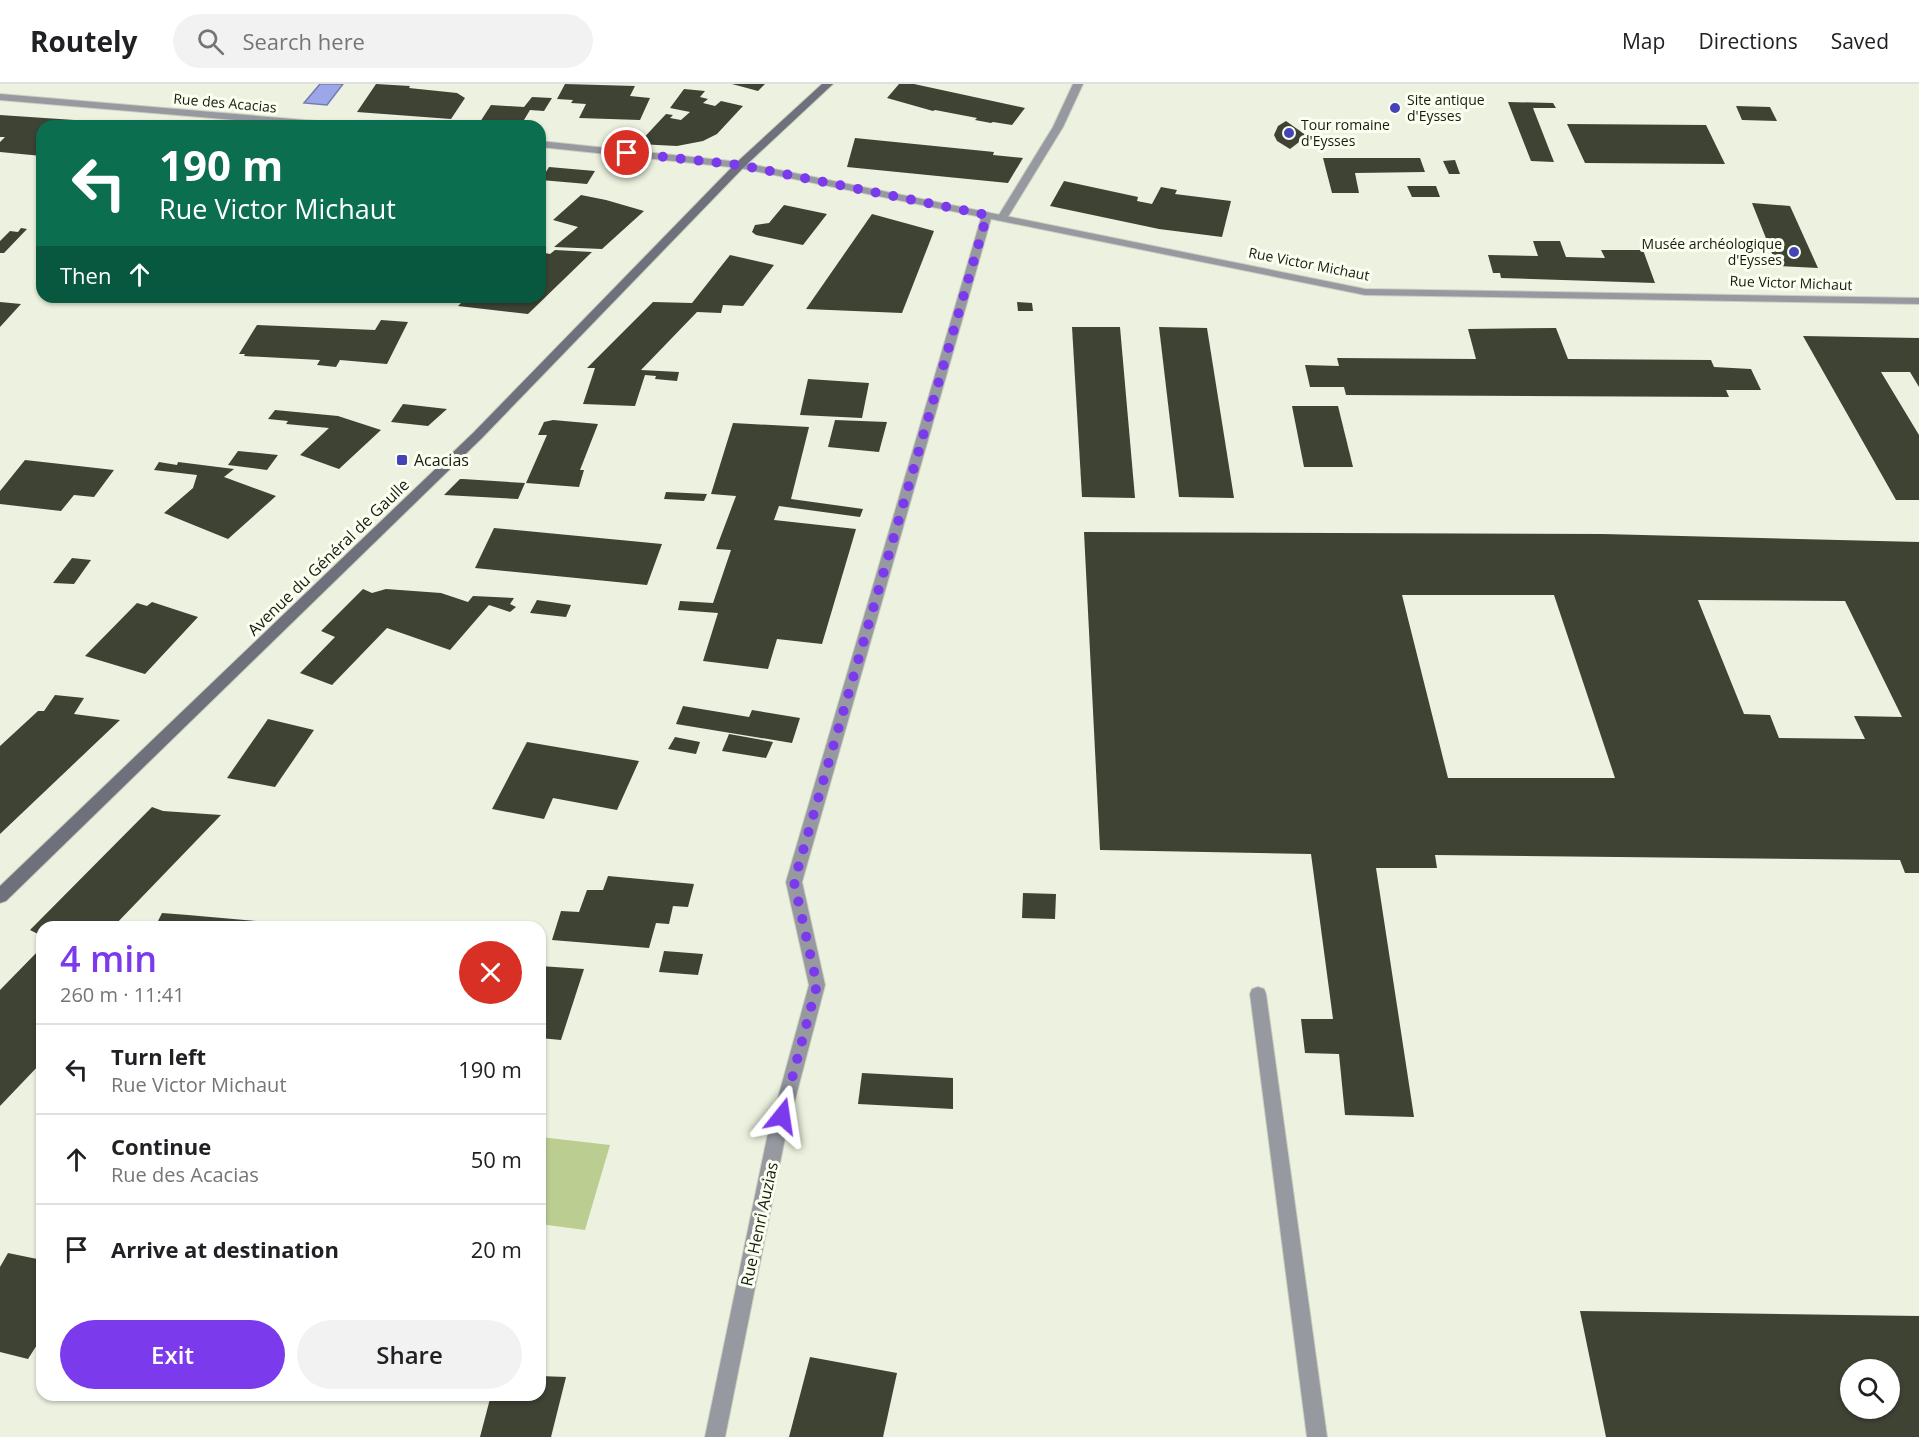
<!DOCTYPE html>
<html lang="en">
<head>
<meta charset="utf-8">
<style>
	:root { --surface:#fff; --page:#f2f2f2; --text:#202124; --muted:#757577; --line:#e0e0e0; --accent:#7c3aed }
	body { margin:0; font-family:"Open Sans",sans-serif; background:var(--page); color:var(--text); height:100vh; display:flex; flex-direction:column; font-size:22px; white-space:nowrap }
	* { box-sizing:border-box; margin:0 }
	p { font-size:20px; color:var(--muted) }
	.icon { flex:none; width:33px; height:33px; fill:none; stroke:currentColor; stroke-width:2; stroke-linecap:round; stroke-linejoin:round }
	.map { position:relative; flex:1; overflow:hidden }
	.sheet { position:absolute; left:36px; top:837px; width:510px; height:480px; display:flex; flex-direction:column; background:var(--surface); border-radius:18px; box-shadow:0 2px 4px #0004 }
	.sheet>* { flex:none }
	.top-card { position:absolute; left:36px; top:36px; width:510px; height:183px; border-radius:18px; box-shadow:0 2px 4px #0004; background:#0b6e4f; color:#fff; overflow:hidden }
	.tools { position:absolute; left:1840px; top:1275px; display:grid; gap:12px }
	.tools a { display:grid; place-items:center; width:60px; height:60px; border-radius:50%; background:var(--surface); box-shadow:0 2px 4px #0004; font-size:30px }
	.pin { position:absolute; display:grid; place-items:center; width:51px; height:51px; color:#fff; margin:-26px; border:3px solid #fff; border-radius:50%; box-shadow:0 2px 6px #0007 }
	.me { position:absolute; width:66px; margin:-33px; rotate:15deg; stroke-linejoin:round; filter:drop-shadow(0 0 4px #0008) }
	.turn { display:flex; align-items:center; gap:21px; height:126px; padding:0 24px; font-size:27px }
	.turn .icon { width:78px; height:78px; stroke-width:2.5 }
	.turn b { display:block; font-size:42px; line-height:51px }
	.then { display:flex; align-items:center; height:57px; padding:0 24px; background:#0003; gap:12px; font-size:22px }
	.round { display:grid; place-items:center; flex:none; width:63px; height:63px; border-radius:32px; background:var(--page) }
	.headline { display:flex; align-items:center; justify-content:space-between; height:102px; padding:0 24px }
	h1 { font-size:36px; font-weight:600; line-height:45px; color:var(--accent) }
	.button { display:flex; gap:12px; margin-top:auto; padding:12px 24px }
	.button a { flex:1; height:69px; border-radius:36px; background:var(--accent); color:#fff; font-size:24px; font-weight:600; line-height:69px; text-align:center }
	.button a+a { background:var(--page); color:var(--text) }
	ul { padding:0; list-style:none }
	li { display:flex; align-items:center; gap:18px; height:90px; padding:0 24px; border-top:2px solid var(--line) }
	li div { flex:1 }
	li b { display:block; font-size:22px }
	li em { font-style:normal }
	header { display:flex; align-items:center; gap:36px; box-sizing:border-box; height:84px; padding:0 30px; background:var(--surface); border-bottom:2px solid var(--line) }
	header strong { font-size:28px }
	nav { display:flex; gap:33px; margin-inline-start:auto; font-size:21px }
	.search { width:420px; height:54px; background:var(--page); display:flex; align-items:center; gap:15px; box-sizing:border-box; padding:0 21px; border-radius:33px; color:var(--muted); font-size:22px }
	.map>svg:first-child { display:block }
	.green { fill:#bbcd91 }
	.water { fill:#9ca7ea; stroke:#747daa; stroke-width:1.5 }
	.building { fill:#3e4334; fill-rule:evenodd }
	.lines { fill:none; stroke-linecap:round; stroke-linejoin:round }
	.minor-casing { stroke:#cacfbe; stroke-width:2 }
	.tertiary-casing { stroke:#cacfbe; stroke-width:2 }
	.secondary-casing { stroke:#cacfbe; stroke-width:2 }
	.minor { fill:#9799a1; fill-rule:evenodd }
	.tertiary { fill:#9799a1; fill-rule:evenodd }
	.secondary { fill:#6e707b; fill-rule:evenodd }
	.route { stroke:#7c3aed; stroke-width:10; stroke-dasharray:0 18 }
	.poi-dot { fill:#4543b9; stroke:#faffef; stroke-width:2 }
	.labels { text-anchor:middle; stroke-width:6; stroke-linejoin:round; paint-order:stroke }
	.far-poi-label { font-size:14px; fill:#181a13; stroke:#faffef; text-anchor:start }
	.far-street-label { font-size:14px; fill:#181a13; stroke:#faffef }
	.poi-label { font-size:16px; fill:#181a13; stroke:#faffef; text-anchor:start }
	.street-label { font-size:16px; fill:#181a13; stroke:#faffef }
</style>
</head>
<body>
<header>
<strong>Routely</strong>
<div class="search"><svg class="icon" aria-label="search" viewBox="0 0 24 24"><circle cx="10" cy="10" r="6"/><path d="M15 15l6 6"/></svg>Search here</div>
<nav><a>Map</a><a>Directions</a><a>Saved</a></nav>
</header>
<div class="map">
<svg width="1919" height="1353" viewBox="0 0 1919 1353">
	<rect width="100%" height="100%" fill="#ecf2df"/>
	<path class="green" d="M540,1053L610,1061L585,1146L540,1140Z"/>
	<path class="water" d="M320,0H343L327,21L304,19Z"/>
	<g class="building">
		<path d="M376,0L410,2L409,4L457,9L465,14L451,35L357,28Z"/>
		<path d="M565,0L635,2L630,12L650,14L640,36L579,34L586,20L571,19L573,16L557,15Z"/>
		<path d="M732,0H765L758,7Z"/>
		<path d="M899,0H914L1025,24L1012,41L993,38L991,39L975,36L977,34L935,26L933,27L887,14Z"/>
		<path d="M684,5L705,7L700,13L708,15L703,19L715,22L721,17L743,22L717,50L703,57L677,62L638,60L666,30L673,31L670,34L681,36L690,28L670,24Z"/>
		<path d="M532,13L552,14L544,27L530,26L521,41L480,38L491,21L524,23Z"/>
		<path d="M1508,18L1553,19L1556,24H1533L1554,78L1531,77Z"/>
		<path d="M1736,22L1770,23L1777,37L1742,36Z"/>
		<path d="M0,31L104,38L101,42H42V72L0,68V58L5,53H0Z"/>
		<path d="M1286,37L1307,52L1290,65L1277,57L1274,51L1278,42Z"/>
		<path d="M1567,40L1706,41L1725,80L1585,79Z"/>
		<path d="M855,54L994,68L993,71L1023,74L1008,99L847,83Z"/>
		<path d="M1323,74H1420L1425,88L1355,89L1359,109H1332Z"/>
		<path d="M1455,76L1460,90H1449L1443,77Z"/>
		<path d="M549,83L595,87L587,100L541,96Z"/>
		<path d="M1064,97L1138,113L1137,117L1152,120L1161,103L1177,106L1175,110L1231,117L1222,153L1159,145L1050,122Z"/>
		<path d="M1407,102H1436L1440,113H1412Z"/>
		<path d="M581,111L606,116L644,127L602,165L554,163L578,143L553,136Z"/>
		<path d="M1752,119L1790,122L1818,184L1777,182Z"/>
		<path d="M784,121L827,130L803,161L756,151L752,148L755,141L769,139Z"/>
		<path d="M872,130L934,147L902,229L806,225Z"/>
		<path d="M21,144L27,145L4,169H0V157L10,147L18,148Z"/>
		<path d="M1533,157H1560L1566,173L1605,174L1601,166H1643L1655,199L1501,194L1500,189H1493L1488,171L1538,172Z"/>
		<path d="M555,166L592,168L528,230L458,222L467,213H540V168L550,170Z"/>
		<path d="M730,171L774,181L743,222L723,221L721,229L697,228L641,286L679,288L677,297L655,295L656,292L645,291L635,322L583,320L595,284H587L653,218L692,219Z"/>
		<path d="M0,218L21,220L0,243Z"/>
		<path d="M1017,218L1032,219L1033,227H1018Z"/>
		<path d="M381,236L408,238L387,280L340,276L336,283L317,281L320,276L244,272L245,270H239L257,241L375,246Z"/>
		<path d="M1072,243H1120L1135,414L1082,413Z"/>
		<path d="M1159,243L1207,244L1234,414L1179,413Z"/>
		<path d="M1556,244L1568,275L1711,276L1714,283L1751,285L1761,306H1726L1729,313L1346,311L1344,303H1310L1305,281L1339,282L1337,274L1476,275L1468,245Z"/>
		<path d="M1803,252L1919,254V303L1910,288H1881L1919,351V416H1896Z"/>
		<path d="M808,295L869,299L862,334L800,331Z"/>
		<path d="M403,320L447,325L428,342L391,338Z"/>
		<path d="M1292,322H1338L1353,383H1304Z"/>
		<path d="M275,326L338,332L381,346L339,385L300,371L329,344L286,340L288,337L268,335Z"/>
		<path d="M553,336L598,340L580,386H584L579,403L526,399L547,351H538L544,338Z"/>
		<path d="M835,336L887,338L879,368L828,363Z"/>
		<path d="M733,339L809,343L791,415L863,425L860,433L779,422L774,436L856,445L822,560L777,555L768,585L703,577L718,529L678,526L680,517L713,519L731,466L716,465L736,412L711,410Z"/>
		<path d="M238,367L278,371L267,386L228,381Z"/>
		<path d="M25,376L114,386L94,413L74,411L61,427L0,420V407Z"/>
		<path d="M159,378L177,381L178,378L234,385L224,393L276,412L228,455L164,429L193,404L197,391L154,386Z"/>
		<path d="M460,395H463L525,399L518,415L444,411Z"/>
		<path d="M666,408L707,410L704,417L664,415Z"/>
		<path d="M494,444L662,460L647,501L475,484Z"/>
		<path d="M1084,448L1603,450L1919,458V789H1905L1900,776L1435,771L1437,784H1376L1414,1033L1345,1031L1339,970L1305,969L1301,935H1333L1311,770L1100,766ZM1402,511H1554L1615,694H1448ZM1698,516L1845,517L1902,633L1854,632L1865,655L1779,654L1770,631L1744,630Z"/>
		<path d="M72,474L91,476L74,500L53,499Z"/>
		<path d="M363,505L372,509L386,505L441,509L468,518L473,512L514,514L510,520L516,523L510,528L489,521L450,566L387,544L332,601L300,589L335,553L321,547Z"/>
		<path d="M537,516L571,521L566,533L530,529Z"/>
		<path d="M152,518L198,533L145,590L85,572L137,519L147,522Z"/>
		<path d="M55,611L84,614L74,630L120,636L0,750V662L38,627H44Z"/>
		<path d="M683,622L749,633L752,626L800,634L792,659L676,640Z"/>
		<path d="M268,635L314,646L275,703L227,694Z"/>
		<path d="M729,650L773,658L766,674L722,667Z"/>
		<path d="M675,653L700,658L696,670L668,665Z"/>
		<path d="M527,658L639,677L617,726L553,714L544,735L492,725Z"/>
		<path d="M152,723L163,727L221,731L113,843H42V852L30,846Z"/>
		<path d="M608,792L694,800L688,823L673,822L669,840L656,839L649,864L552,856L561,827L579,828L587,806H603Z"/>
		<path d="M1023,809L1056,810L1055,835L1022,834Z"/>
		<path d="M162,829L188,831L256,837L254,843H155Z"/>
		<path d="M42,863V978L0,1022V906Z"/>
		<path d="M664,867L703,870L698,891L659,888Z"/>
		<path d="M540,882L584,885L561,956L540,954Z"/>
		<path d="M862,989L953,994V1025L858,1020Z"/>
		<path d="M8,1169L42,1176V1253L28,1275L0,1268V1183Z"/>
		<path d="M1580,1227L1919,1232V1353H1606ZM1851,1286H1890V1324H1851Z"/>
		<path d="M810,1273L897,1289L883,1353H789Z"/>
		<path d="M540,1292L566,1293L551,1353H480L491,1311H540Z"/>
	</g>
	<g class="lines">
		<defs>
			<g id="minor">
				<path d="M1073,0H1083L1063,43L1006,136H998L997,134L1053,43Z"/>
				<path d="M987,128L992,131L802,798L825,901L785,1054L725,1353H705L767,1054L809,901L786,798L982,131Z"/>
				<path d="M1258,903L1264,905L1266,910L1327,1353H1307L1250,910L1252,905Z"/>
			</g>
			<g id="tertiary">
				<path d="M0,10L340,39L345,42H305L0,16Z"/>
				<path d="M540,57L740,78L1365,205L1919,214V220L1365,211L740,84L540,63Z"/>
			</g>
			<path id="secondary" d="M822,0H833L744,83L482,354L6,817L0,819V802L474,348L736,79Z"/>
		</defs>
		<use href="#minor" class="minor-casing"/>
		<use href="#tertiary" class="tertiary-casing"/>
		<use href="#secondary" class="secondary-casing"/>
		<use href="#minor" class="minor"/>
		<use href="#tertiary" class="tertiary"/>
		<use href="#secondary" class="secondary"/>
	</g>
	<g class="lines">
		<path class="route" d="M627,69L740,81L987,131L794,798L817,901L782,1032"/>
	</g>
	<g class="poi-dot">
		<circle cx="1395" cy="24" r="6"/>
		<circle cx="1289" cy="49" r="6"/>
		<circle cx="1794" cy="168" r="6"/>
		<rect x="396" y="370" width="12" height="12" rx="3"/>
	</g>
	<g class="labels">
		<g class="far-poi-label">
			<text x="1407" y="21">Site antique<tspan x="1407" dy="16">d'Eysses</tspan></text>
			<text x="1301" y="46">Tour romaine<tspan x="1301" dy="16">d'Eysses</tspan></text>
			<text x="1782" y="165" text-anchor="end">Musée archéologique<tspan x="1782" dy="16">d'Eysses</tspan></text>
		</g>
		<g class="far-street-label">
			<text transform="translate(225 19) rotate(5)" y="5">Rue des Acacias</text>
			<text transform="translate(1309 180) rotate(11)" y="5">Rue Victor Michaut</text>
			<text transform="translate(1791 199) rotate(2)" y="5">Rue Victor Michaut</text>
		</g>
		<g class="poi-label">
			<text x="414" y="382">Acacias</text>
		</g>
		<g class="street-label">
			<text transform="translate(328 473) rotate(-44)" y="6">Avenue du Général de Gaulle</text>
			<text transform="translate(759 1140) rotate(-78)" y="6">Rue Henri Auzias</text>
		</g>
	</g>
</svg>
<div class="tools">
<a><svg class="icon" aria-label="search" viewBox="0 0 24 24"><circle cx="10" cy="10" r="6"/><path d="M15 15l6 6"/></svg></a>
</div>
<div class="pin" style="left:627px;top:69px;background:#d93025"><svg class="icon" aria-label="arrive" viewBox="0 0 24 24"><path d="M6 21V4h12l-3 4 3 4H6"/></svg></div>
<svg class="me" style="left:782px;top:1032px" viewBox="-20 -20 40 40"><path d="M0-17L14 15 0 8-14 15z" fill="#7c3aed" stroke="#fff" stroke-width="4"/></svg>
<div class="top-card">
<div class="turn"><svg class="icon" aria-label="left" viewBox="0 0 24 24"><path d="M17 20v-9H6M10 6l-5 5 5 5"/></svg><div><b>190 m</b>Rue Victor Michaut</div></div>
<div class="then">Then<svg class="icon" aria-label="ahead" viewBox="0 0 24 24"><path d="M12 20V5M6 11l6-6 6 6"/></svg></div>
</div>
<section class="sheet">
<div class="headline"><div><h1>4 min</h1><p>260 m · 11:41</p></div><a class="round" style="background:#d93025;color:#fff"><svg class="icon" aria-label="close" viewBox="0 0 24 24"><path d="M6 6l12 12M18 6L6 18"/></svg></a></div>
<ul>
<li><svg class="icon" aria-label="left" viewBox="0 0 24 24"><path d="M17 20v-9H6M10 6l-5 5 5 5"/></svg><div><b>Turn left</b><p>Rue Victor Michaut</p></div><em>190 m</em></li>
<li><svg class="icon" aria-label="ahead" viewBox="0 0 24 24"><path d="M12 20V5M6 11l6-6 6 6"/></svg><div><b>Continue</b><p>Rue des Acacias</p></div><em>50 m</em></li>
<li><svg class="icon" aria-label="arrive" viewBox="0 0 24 24"><path d="M6 21V4h12l-3 4 3 4H6"/></svg><div><b>Arrive at destination</b></div><em>20 m</em></li>
</ul>
<div class="button"><a>Exit</a><a>Share</a></div>
</section>
</div>
</body>
</html>
